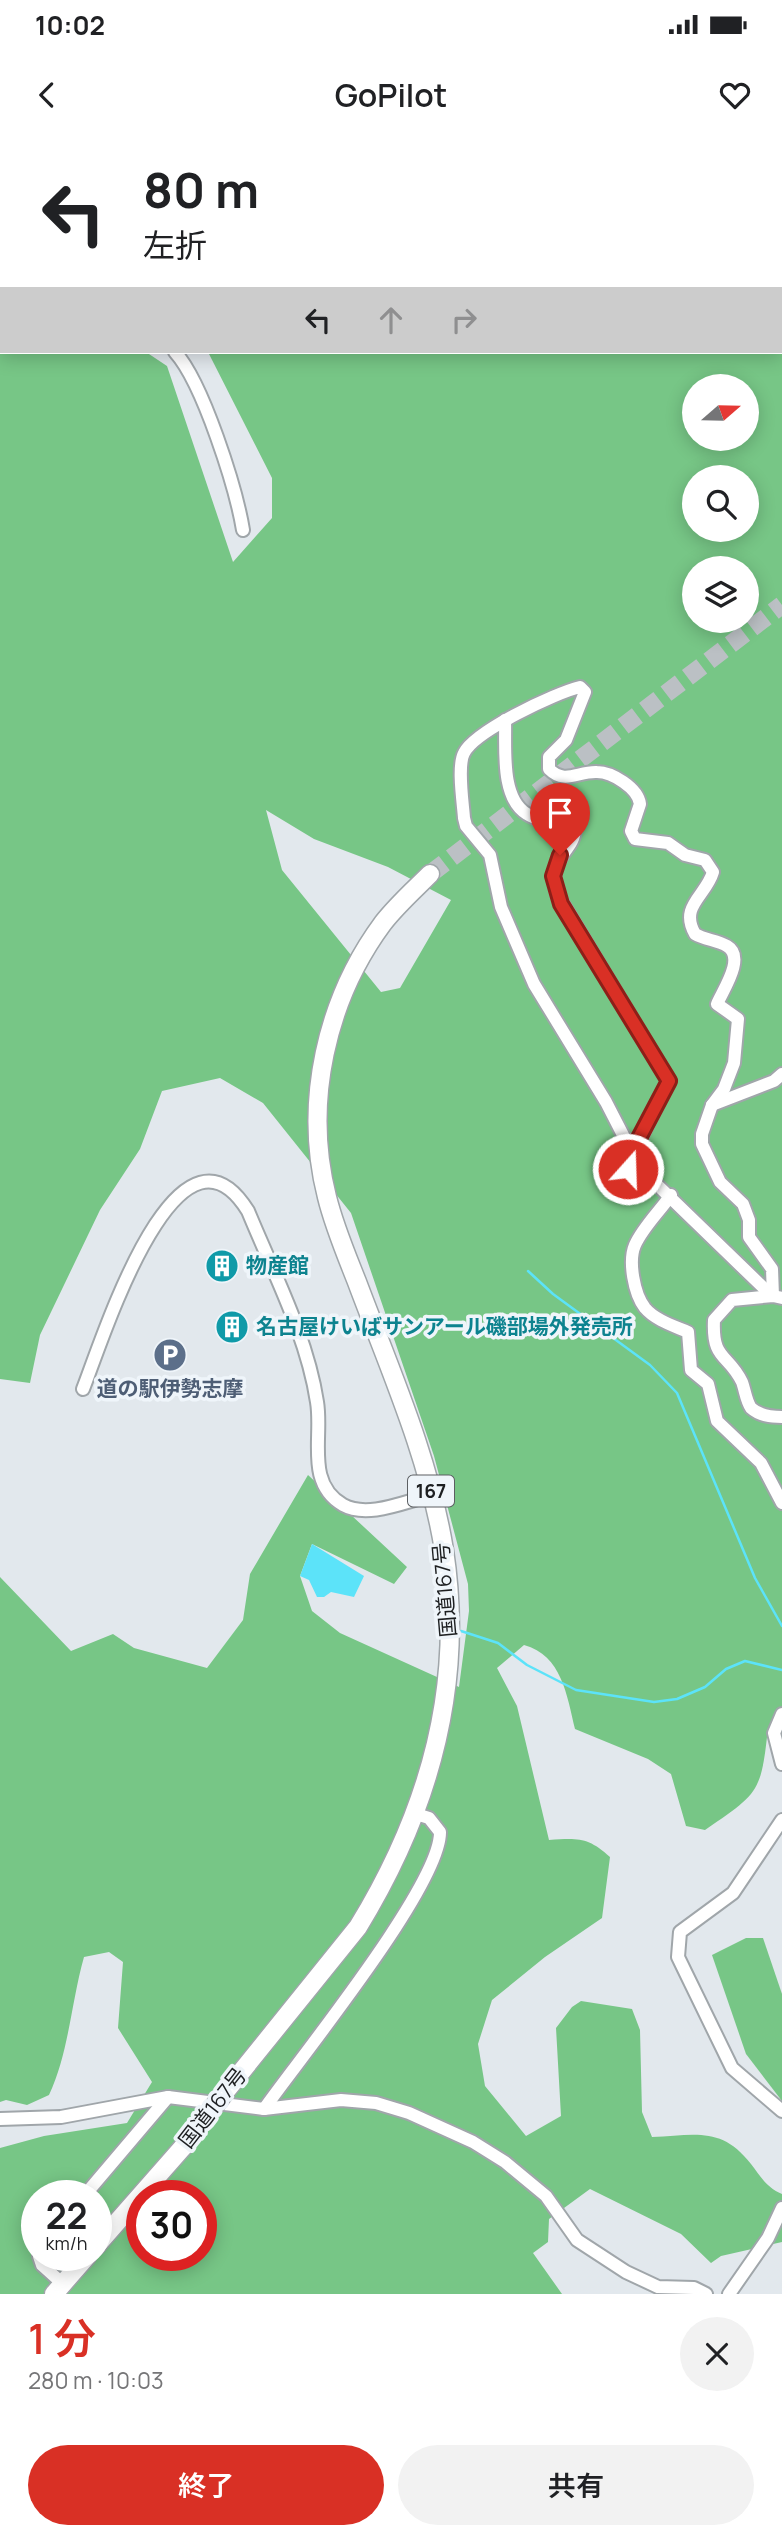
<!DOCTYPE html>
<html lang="ja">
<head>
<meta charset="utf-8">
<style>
	:root { --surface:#fff; --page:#f2f2f2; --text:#202124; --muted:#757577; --accent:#d93025 }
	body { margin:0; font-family:Manrope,"Noto Sans JP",sans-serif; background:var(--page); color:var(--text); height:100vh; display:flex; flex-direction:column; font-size:26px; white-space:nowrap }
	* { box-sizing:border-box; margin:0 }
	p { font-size:23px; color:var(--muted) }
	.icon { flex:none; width:38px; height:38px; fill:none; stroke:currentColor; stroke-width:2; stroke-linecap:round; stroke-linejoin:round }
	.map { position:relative; height:2154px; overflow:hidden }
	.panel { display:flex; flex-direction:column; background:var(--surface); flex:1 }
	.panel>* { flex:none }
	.banner { position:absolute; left:0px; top:0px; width:782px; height:214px; box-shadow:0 4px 18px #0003; background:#fff; color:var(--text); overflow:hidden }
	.needle { width:46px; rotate:70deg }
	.buttons { position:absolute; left:682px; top:234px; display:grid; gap:14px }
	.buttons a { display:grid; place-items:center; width:77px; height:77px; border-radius:50%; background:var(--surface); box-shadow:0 4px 18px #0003; font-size:35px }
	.speed { position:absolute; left:21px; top:2040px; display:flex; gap:14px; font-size:35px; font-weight:700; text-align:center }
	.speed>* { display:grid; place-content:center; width:91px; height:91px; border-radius:50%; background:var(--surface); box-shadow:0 4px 18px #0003; line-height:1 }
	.speed small { font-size:18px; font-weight:400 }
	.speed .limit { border:10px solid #d22; background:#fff; color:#111 }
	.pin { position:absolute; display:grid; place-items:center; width:60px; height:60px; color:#fff; margin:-72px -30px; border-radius:50% 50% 50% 0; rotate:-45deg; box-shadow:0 0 7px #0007 }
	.pin .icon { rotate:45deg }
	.me { position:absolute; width:77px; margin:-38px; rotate:20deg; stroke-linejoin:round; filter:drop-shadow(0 0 5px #0008) }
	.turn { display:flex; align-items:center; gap:24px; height:147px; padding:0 28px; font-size:32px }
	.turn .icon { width:91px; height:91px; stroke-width:2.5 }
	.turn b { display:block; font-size:49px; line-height:60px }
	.lanes { display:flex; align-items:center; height:66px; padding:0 28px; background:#0003; justify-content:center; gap:35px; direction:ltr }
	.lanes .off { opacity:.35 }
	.round { display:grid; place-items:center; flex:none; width:74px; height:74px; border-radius:37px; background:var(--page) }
	.head { display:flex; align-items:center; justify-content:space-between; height:119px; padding:0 28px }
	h1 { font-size:42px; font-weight:600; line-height:52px; color:var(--accent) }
	.button { display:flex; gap:14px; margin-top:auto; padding:14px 28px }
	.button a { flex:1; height:80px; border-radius:42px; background:var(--accent); color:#fff; font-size:28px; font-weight:600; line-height:80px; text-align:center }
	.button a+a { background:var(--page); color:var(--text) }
	.status { display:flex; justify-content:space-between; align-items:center; height:49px; padding:0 35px; background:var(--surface); direction:ltr }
	.status svg { height:19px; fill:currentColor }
	header { display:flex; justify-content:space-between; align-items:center; height:91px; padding:0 28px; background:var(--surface); font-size:32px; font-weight:600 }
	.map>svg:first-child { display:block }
	.forest { fill:#77c686; fill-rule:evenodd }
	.water { fill:#5ce3f9 }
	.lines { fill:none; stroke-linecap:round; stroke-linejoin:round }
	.stream { stroke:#5ce3f9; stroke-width:2.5 }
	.highway-tunnel { stroke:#bbc0c4; stroke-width:18; stroke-dasharray:18 9; stroke-linecap:butt }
	.minor-casing { stroke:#a0a6aa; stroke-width:16 }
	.highway-casing { stroke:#a0a6aa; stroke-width:21 }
	.minor { stroke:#fff; stroke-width:12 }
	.highway { stroke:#fff; stroke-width:18 }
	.highway-bridge-casing { stroke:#a0a6aa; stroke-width:21; stroke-linecap:butt }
	.highway-bridge { stroke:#fff; stroke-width:18 }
	.route-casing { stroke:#8d1f18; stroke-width:18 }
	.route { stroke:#d93025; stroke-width:12 }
	.labels { text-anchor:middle; stroke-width:7; stroke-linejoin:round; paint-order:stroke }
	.shield { fill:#eff5fa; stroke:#5c5f62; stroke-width:2 }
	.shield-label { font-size:19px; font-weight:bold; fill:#1d1f21 }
	.culture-label { font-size:21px; font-weight:bold; fill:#0d838f; stroke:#eff5fa; text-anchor:start }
	.service-label { font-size:21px; font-weight:bold; fill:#4e5e75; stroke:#eff5fa }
	.street-label { font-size:21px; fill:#1d1f21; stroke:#eff5fa }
</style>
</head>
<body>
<div class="status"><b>10:02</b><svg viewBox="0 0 49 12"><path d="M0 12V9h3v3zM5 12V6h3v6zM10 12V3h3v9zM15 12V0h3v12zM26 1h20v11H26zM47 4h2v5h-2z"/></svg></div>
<header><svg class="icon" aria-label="back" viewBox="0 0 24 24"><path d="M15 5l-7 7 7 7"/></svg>GoPilot<svg class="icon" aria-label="heart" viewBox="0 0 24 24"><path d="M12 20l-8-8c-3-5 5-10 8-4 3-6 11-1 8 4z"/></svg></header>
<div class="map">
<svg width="782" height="2154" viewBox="0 0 782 2154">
	<rect width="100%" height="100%" fill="#e2e8ed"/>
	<g class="forest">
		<path d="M50,0H782V1583L768,1588C761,1653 759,1653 705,1690L686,1686L671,1634L648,1619L575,1589C567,1556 562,1515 524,1505L497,1528L517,1566L549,1700C578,1698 588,1697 610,1717L602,1778L545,1817L492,1860L478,1904L485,1946L526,1996L561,1976L556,1888L572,1867L581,1861L632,1869L640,1890L642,1972L652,1997C695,1995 722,1986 751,2024C761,2037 767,2048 782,2054V2102L721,2116L711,2123L681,2094L590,2049L549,2079L548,2102L533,2113L562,2154H0V2008L44,1996L127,1983L152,1942L118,1888L123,1822L109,1812L84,1817C71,1863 69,1912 49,1955L27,1965L6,1960L0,1962V1437L71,1511L113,1494L134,1508L207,1528L243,1480L250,1434L308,1335L407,1427L394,1444L312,1404L300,1436L312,1471L340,1493L459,1547L469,1471L468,1444L434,1316L351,1073L263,963L220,938L162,951L140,1009L100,1070L40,1195L30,1243L0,1239V44L2,212H146L167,226L233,422L272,378V338L208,212H780V2ZM695,247H747V299H695ZM695,338H747V390H695ZM695,429H747V481H695ZM266,670L314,699L388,727L451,760L400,848L381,852L282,730ZM37,2056H96V2116H37ZM142,2056H201V2116H142Z"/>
		<path d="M746,1798H763L782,1854V1961L746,1914L712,1815Z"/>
	</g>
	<path class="water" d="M312,1404L364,1436L354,1457L331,1452L324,1457H317L309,1440L300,1436Z"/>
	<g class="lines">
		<g class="stream">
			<path d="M528,1131L553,1154L650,1225L677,1253L755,1438L782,1486"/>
			<path d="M461,1491L498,1503L527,1525L576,1550L654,1562L677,1559L705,1547L726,1529L745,1521L782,1530"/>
		</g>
		<path class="highway-tunnel" d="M430,734L782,465"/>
		<defs>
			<g id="minor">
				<path d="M10,0L12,2"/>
				<path d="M175,212C203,243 236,348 243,390"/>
				<path d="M505,580C506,607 500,658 527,674C539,682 556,681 570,683L575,688C575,713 546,715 557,754L669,941L626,1028L648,1036L772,1156"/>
				<path d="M712,965L774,941L782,934"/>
				<path d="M630,1017L624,997L606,962L534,844L501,767L490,715L466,686L464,678C463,663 457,626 464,613C475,591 555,553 580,547L585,552L566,600L549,617V629C565,645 578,631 597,632C612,632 638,648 640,664L631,691L635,699L668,703L685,715L705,720L713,732C706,756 679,766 695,794C705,800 717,800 727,806C746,817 723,850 717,864L738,879L734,923L724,949L712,965L702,994V1004L720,1042L743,1064L749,1080V1097L772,1129L773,1156"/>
				<path d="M671,1055C660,1071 643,1087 635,1105C628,1121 634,1154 645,1168C655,1180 674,1186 688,1192L691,1230L708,1244L717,1281L761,1323L782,1363"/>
				<path d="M782,1158L773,1156L732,1160L714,1180C712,1221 728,1213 742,1242C745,1250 746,1261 751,1268C760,1276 771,1277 782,1277"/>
				<path d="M83,1249C100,1207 177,957 248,1071C273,1132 307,1196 317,1262C323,1297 305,1343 343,1365C368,1379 406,1361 432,1355"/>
				<path d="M782,1574L774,1593L782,1624"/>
				<path d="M782,1680L733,1753L680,1792L678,1817L732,1928L782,1971"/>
				<path d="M264,1969C300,1918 441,1745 440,1692L429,1678L416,1674"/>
				<path d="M0,1979L61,1977L168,1957L264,1969L341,1960L376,1963L409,1973L473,2002L505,2022L546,2056L577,2100L626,2132L658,2147L694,2148L706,2154"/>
				<path d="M84,2056L168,1957"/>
				<path d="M39,2116L42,2125L63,2144"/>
				<path d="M729,2154L768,2098L782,2068"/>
			</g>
			<g id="highway">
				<path d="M225,1952L358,1787C429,1671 465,1546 444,1410C429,1317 390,1230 357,1142C346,1114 334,1086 327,1057C303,963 326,860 383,783C397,765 414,750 430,734"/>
				<path d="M96,2106L183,2007"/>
				<path d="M54,2154L87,2116"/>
			</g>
		</defs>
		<use href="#minor" class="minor-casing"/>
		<use href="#highway" class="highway-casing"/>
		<use href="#minor" class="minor"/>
		<use href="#highway" class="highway"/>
		<defs>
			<path id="highway-bridge" d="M183,2007L225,1952"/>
		</defs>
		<use href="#highway-bridge" class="highway-bridge-casing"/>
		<use href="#highway-bridge" class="highway-bridge"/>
	</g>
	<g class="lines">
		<defs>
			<path id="route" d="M560,715L553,736L561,764L669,941L629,1017L628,1029"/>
		</defs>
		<use href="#route" class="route-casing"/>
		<use href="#route" class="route"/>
	</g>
	<defs>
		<symbol id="building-disc" viewBox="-11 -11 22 22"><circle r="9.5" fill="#0f9aa8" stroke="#eff5fa"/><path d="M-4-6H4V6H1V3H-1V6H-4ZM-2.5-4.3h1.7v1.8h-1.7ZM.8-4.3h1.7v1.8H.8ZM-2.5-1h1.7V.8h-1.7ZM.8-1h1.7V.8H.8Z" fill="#fff"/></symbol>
		<symbol id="parking-disc" viewBox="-11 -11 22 22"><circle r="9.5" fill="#5c6f8a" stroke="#eff5fa"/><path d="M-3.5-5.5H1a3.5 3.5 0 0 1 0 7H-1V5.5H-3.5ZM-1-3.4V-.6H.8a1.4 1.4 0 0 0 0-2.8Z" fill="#fff"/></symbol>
	</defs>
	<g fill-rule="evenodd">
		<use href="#building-disc" x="203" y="1107" width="38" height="38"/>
		<use href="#building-disc" x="213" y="1168" width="38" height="38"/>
		<use href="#parking-disc" x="151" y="1196" width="38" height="38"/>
	</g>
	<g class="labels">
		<rect class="shield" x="408" y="1335.5" width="46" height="31" rx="5"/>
		<g class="shield-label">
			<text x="431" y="1358">167</text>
		</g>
		<g class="culture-label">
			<text x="246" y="1133">物産館</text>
			<text x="256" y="1194">名古屋けいばサンアール磯部場外発売所</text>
		</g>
		<g class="service-label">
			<text x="170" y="1256">道の駅伊勢志摩</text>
		</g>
		<g class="street-label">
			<text transform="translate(445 1450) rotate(-95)" y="7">国道167号</text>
			<text transform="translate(213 1968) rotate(-52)" y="7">国道167号</text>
		</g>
	</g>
</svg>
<div class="buttons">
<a><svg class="needle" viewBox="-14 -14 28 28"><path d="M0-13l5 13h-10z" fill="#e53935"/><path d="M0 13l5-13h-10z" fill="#757577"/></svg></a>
<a><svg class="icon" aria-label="search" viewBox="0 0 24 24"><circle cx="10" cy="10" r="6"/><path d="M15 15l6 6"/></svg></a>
<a><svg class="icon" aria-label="layers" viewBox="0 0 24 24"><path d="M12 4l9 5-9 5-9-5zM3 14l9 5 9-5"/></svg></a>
</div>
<div class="speed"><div>22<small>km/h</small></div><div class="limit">30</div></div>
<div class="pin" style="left:560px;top:715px;background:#d93025"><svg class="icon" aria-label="arrive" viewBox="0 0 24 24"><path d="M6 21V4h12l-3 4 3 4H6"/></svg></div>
<svg class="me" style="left:628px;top:1029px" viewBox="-20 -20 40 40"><circle r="17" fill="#d93025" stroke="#fff" stroke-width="3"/><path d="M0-11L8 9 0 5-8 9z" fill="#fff"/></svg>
<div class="banner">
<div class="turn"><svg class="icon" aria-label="left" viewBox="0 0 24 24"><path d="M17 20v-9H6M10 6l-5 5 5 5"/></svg><div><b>80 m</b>左折</div></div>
<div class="lanes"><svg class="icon" aria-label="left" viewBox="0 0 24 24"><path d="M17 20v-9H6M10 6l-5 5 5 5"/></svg><svg class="icon off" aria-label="ahead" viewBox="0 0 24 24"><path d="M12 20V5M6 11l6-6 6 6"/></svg><svg class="icon off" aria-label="right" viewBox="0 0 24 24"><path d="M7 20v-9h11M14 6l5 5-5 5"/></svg></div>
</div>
</div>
<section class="panel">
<div class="head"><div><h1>1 分</h1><p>280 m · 10:03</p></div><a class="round"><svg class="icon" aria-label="close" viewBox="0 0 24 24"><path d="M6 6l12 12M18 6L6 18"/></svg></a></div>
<div class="button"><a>終了</a><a>共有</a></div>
</section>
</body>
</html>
